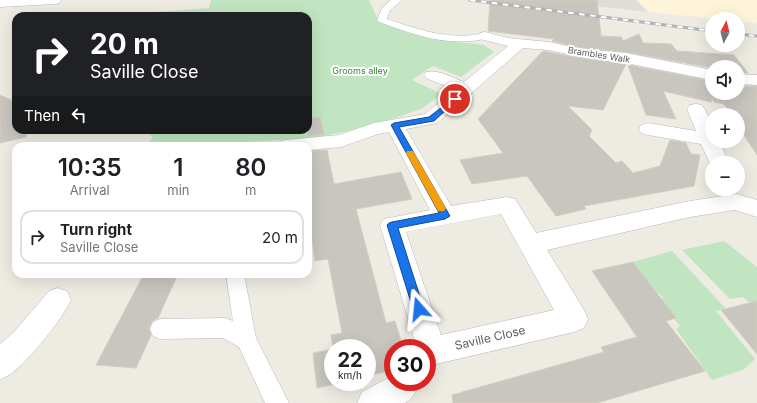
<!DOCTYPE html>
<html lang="en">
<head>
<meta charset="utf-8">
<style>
	:root { --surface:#fff; --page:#f6f6f6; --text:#202124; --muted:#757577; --line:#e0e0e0 }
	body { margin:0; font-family:Inter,sans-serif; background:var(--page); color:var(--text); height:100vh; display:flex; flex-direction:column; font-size:15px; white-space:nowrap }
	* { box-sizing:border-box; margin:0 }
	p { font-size:13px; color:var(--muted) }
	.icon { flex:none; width:22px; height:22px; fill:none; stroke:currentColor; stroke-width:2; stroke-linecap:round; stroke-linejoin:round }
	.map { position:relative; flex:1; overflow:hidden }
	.sheet { position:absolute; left:12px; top:142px; width:300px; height:136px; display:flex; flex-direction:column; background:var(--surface); border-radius:12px; box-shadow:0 4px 16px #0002 }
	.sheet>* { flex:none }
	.top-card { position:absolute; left:12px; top:12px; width:300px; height:122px; border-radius:12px; box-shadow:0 4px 16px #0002; background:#202124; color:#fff; overflow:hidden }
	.needle { width:26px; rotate:7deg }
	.controls { position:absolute; left:705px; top:12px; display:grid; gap:8px }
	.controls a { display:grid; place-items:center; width:40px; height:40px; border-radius:50%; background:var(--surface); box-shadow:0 4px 16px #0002; font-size:20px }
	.speed { position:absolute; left:324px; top:339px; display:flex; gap:8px; font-size:20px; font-weight:700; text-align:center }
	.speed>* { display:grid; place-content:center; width:52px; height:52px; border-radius:50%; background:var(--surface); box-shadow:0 4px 16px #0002; line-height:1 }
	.speed small { font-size:10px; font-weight:400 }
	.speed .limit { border:6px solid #d22; background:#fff; color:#111 }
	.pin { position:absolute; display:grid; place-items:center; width:34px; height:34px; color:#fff; margin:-17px; border:2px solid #fff; border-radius:50%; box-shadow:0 1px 4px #0007 }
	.me { position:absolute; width:44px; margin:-22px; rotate:342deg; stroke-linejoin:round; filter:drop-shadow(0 0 3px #0008) }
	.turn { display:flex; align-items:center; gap:14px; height:84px; padding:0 12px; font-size:18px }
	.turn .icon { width:52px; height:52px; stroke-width:2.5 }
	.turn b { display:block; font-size:28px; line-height:34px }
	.then { display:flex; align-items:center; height:38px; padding:0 12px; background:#0003; gap:8px; font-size:15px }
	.eta { display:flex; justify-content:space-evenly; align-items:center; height:68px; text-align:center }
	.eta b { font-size:24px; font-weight:600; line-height:28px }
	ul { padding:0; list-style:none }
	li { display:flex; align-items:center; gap:12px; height:54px; margin:0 8px 6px; padding:0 4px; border:2px solid var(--line); border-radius:12px }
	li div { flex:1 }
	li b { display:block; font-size:15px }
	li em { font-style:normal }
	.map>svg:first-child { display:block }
	.commercial { fill:#fdf4d9 }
	.industrial { fill:#dfddd8 }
	.green { fill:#c1e5c0 }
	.building { fill:#c9c6c0; stroke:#d3cdc2 }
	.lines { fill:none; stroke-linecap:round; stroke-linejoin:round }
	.lane-casing { stroke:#b6b9bd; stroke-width:1 }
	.street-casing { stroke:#b6b9bd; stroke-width:1 }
	.lane { fill:#fff; fill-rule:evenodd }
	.street { fill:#fff; fill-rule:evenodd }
	.rail-casing { stroke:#b2b3b4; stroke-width:3 }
	.rail { stroke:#fff; stroke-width:2; stroke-dasharray:5.5; stroke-linecap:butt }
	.route { fill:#1a73e8; stroke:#114b97 }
	.slow { fill:#f59e0b }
	.labels { text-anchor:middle; stroke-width:4; stroke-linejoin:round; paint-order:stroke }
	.far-street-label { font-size:9px; fill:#5b5f64; stroke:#fff }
	.far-park-label { font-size:9px; fill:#358236; stroke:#fff }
	.near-street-label { font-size:12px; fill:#5b5f64; stroke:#fff }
</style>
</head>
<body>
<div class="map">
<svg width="757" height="403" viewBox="0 0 757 403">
	<rect width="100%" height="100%" fill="#eeebe3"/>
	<path class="commercial" d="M637,0H757V23L738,21V19H720L648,12Z"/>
	<path class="industrial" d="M545,0H636L648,12Z"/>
	<g class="green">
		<path d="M211,0H369L379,22L432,39L484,45L494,52L461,77L433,66L412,80L442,94L421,109L392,119L344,132L313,138L247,142L146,146L153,137L144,130H308V16H105L209,8Z"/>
		<path d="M724,241L757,267V310L743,297L730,299L682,250Z"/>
		<path d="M672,251L726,309L716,311L755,359L743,370L712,380L676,329L680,326L659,300L664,298L654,289L633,262Z"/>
	</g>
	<g class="building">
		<path d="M490,0H597L601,36L621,37L623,41L639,34L643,43L671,44L677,51L734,55L748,73H738V67H712V68L626,52L581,48L552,41L554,39L488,31Z"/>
		<path d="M543,51L581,58L626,64L603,110L568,106L592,130L589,136L616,163L622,161L633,173L660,166L670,140L686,143L691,154L700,155L694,186L584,206L586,209L556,216L527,176L472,184L460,160L503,153L478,119Z"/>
		<path d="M628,65L712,81V93H738V86H757V155L738,126V115H731L724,104L714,102L712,98L711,102L663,91L676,119L646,115Z"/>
		<path d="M0,95L16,102V130H26V137L0,143Z"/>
		<path d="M320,117L324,135L308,136V118Z"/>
		<path d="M327,150L334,184L401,172L412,199L356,209L386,323L395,321L403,348H393V370L367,376V348H333L331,335L342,333L328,259L315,261L308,210V151Z"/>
		<path d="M633,262L676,318L666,321L705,371L597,403H453L452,395L604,352L601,347L637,337L592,271Z"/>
		<path d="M144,274H178L158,318L152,321L149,328L151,335L136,368L96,365Z"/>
		<path d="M757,301V354L721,310Z"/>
		<path d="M333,349V382H344L317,388L313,353Z"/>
	</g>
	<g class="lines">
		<defs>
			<g id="lane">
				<path d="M391,0H402L390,10L387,19C420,30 450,41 485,33L490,36L489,38C448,48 416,35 379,22L377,20L382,8Z"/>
				<path d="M226,274H244L256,338L289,403H265L239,347L223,338L160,339L153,336L150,329L153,322L160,319L225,318L233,321Z"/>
			</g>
			<g id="street">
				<path d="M0,0H61L59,3L55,4L0,7Z"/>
				<path d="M485,32L508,38L549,42L581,49L626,53L712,70V80L626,63L581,57L549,50L523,48L437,123L406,129L451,206L507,197L515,199L536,233L690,201L736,194L757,200V217L735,210L690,217L547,250L584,310L588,319L584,328L574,332L432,365L427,363V348H417L380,225L384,219L430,210L389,132L378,134L341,147L308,150V146H276L279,142L286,140L339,135L374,123L425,114L455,90L426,78L424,75L426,72C439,69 453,78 464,82L508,46L480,39L478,36L480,33ZM501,214L554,310L441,335L406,232Z"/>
				<path d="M738,74L757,75V85L738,84Z"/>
				<path d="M696,104L702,105C710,117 712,127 712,141H719L729,163H712V168L701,144L648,135L641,133L639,129L641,125L648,123L696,131L687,109L690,105Z"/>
				<path d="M58,288L67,291L71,300C62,320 29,360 11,374C8,376 4,377 0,379V344L14,332L49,291Z"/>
				<path d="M393,372V382H420C417,391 413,398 405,403H357L362,392L388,378Z"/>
			</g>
		</defs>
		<use href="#lane" class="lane-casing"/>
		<use href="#street" class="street-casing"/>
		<use href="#lane" class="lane"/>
		<use href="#street" class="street"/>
		<defs>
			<g id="rail">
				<path d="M470,0L712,31"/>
				<path d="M738,34L757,36"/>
			</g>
		</defs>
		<use href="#rail" class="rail-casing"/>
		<use href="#rail" class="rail"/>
	</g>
	<path class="route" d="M455,97L457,98V100L434,121L399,127L450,216L445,219L398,228L424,309L423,313L419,314L415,313L413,309L387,225L389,223L392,222L439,213L391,125L394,123L429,117Z"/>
	<path class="slow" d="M407,151H413L446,208L444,211H438L406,153Z"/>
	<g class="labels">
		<g class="far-street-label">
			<text transform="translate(599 55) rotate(9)" y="3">Brambles Walk</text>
		</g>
		<g class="far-park-label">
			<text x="360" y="74">Grooms alley</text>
		</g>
		<g class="near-street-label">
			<text transform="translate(490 338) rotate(-13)" y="4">Saville Close</text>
		</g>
	</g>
</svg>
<div class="controls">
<a><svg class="needle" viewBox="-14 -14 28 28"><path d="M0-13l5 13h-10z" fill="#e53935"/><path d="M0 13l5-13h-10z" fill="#757577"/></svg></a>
<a><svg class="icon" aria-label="sound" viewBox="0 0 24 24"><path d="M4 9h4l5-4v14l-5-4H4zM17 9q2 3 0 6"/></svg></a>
<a>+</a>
<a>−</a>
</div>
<div class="speed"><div>22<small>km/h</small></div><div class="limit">30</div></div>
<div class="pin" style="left:455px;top:99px;background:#d93025"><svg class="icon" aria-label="arrive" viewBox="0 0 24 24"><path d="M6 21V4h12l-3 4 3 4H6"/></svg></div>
<svg class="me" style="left:419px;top:309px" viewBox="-20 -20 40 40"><path d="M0-17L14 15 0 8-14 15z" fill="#1a73e8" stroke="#fff" stroke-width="4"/></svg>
<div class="top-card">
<div class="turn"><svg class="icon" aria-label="right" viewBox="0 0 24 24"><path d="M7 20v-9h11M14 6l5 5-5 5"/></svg><div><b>20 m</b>Saville Close</div></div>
<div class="then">Then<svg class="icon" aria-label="left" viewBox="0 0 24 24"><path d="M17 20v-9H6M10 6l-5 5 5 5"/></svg></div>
</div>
<section class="sheet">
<div class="eta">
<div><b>10:35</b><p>Arrival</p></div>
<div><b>1</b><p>min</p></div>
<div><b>80</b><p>m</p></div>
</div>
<ul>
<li><svg class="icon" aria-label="right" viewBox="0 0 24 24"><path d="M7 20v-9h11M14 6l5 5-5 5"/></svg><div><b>Turn right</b><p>Saville Close</p></div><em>20 m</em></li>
</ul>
</section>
</div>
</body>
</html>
